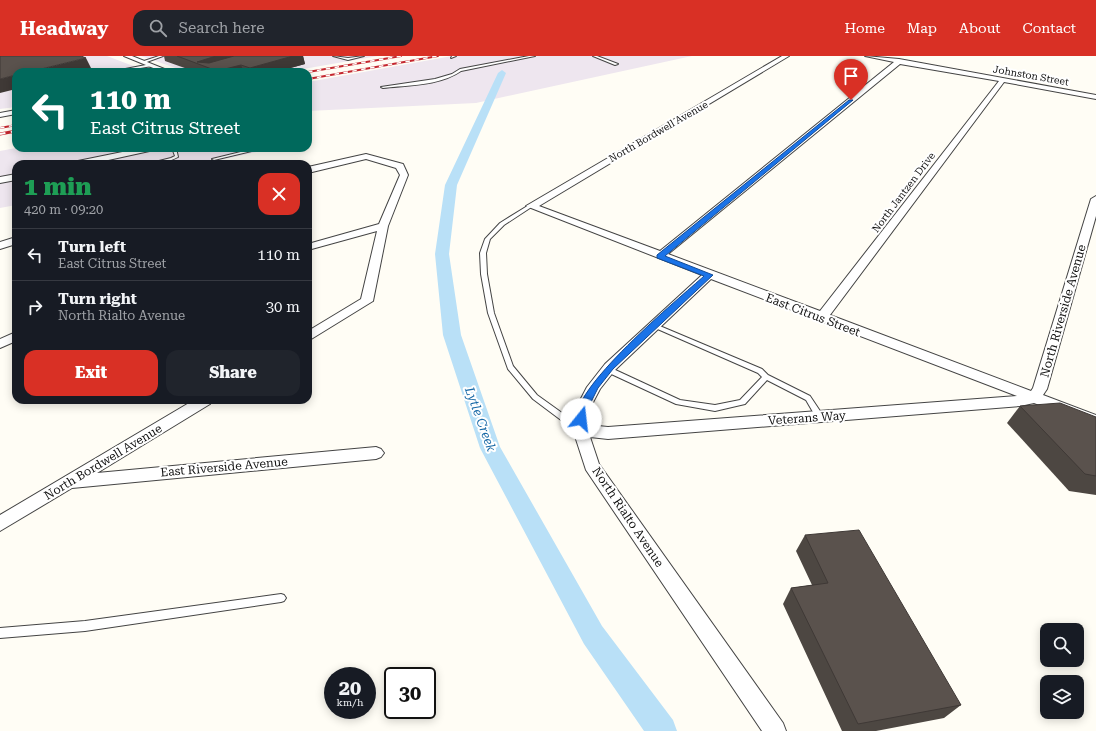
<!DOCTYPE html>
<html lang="en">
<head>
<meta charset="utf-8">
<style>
	:root { --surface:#171b24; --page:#20242c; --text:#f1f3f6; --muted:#9ea1a6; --line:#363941; --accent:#d93025 }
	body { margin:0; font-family:"Roboto Serif",serif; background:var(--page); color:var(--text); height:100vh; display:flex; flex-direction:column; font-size:15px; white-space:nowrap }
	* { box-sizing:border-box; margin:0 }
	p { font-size:13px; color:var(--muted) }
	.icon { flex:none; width:22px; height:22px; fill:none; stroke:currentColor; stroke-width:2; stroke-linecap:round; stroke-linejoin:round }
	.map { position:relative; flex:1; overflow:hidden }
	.drawer { position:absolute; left:12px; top:104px; width:300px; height:244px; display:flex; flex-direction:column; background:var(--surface); border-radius:12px; box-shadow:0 2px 10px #0003 }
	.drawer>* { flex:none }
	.guide { position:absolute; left:12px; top:12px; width:300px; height:84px; border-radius:12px; box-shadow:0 2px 10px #0003; background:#00695c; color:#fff; overflow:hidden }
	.tools { position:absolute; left:1040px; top:567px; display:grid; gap:8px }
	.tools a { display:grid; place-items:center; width:44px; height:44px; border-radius:8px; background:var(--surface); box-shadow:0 2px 10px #0003; font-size:20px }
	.speed { position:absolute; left:324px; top:611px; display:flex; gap:8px; font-size:20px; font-weight:700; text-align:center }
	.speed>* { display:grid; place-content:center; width:52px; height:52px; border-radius:50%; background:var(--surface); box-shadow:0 2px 10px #0003; line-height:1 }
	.speed small { font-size:10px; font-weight:400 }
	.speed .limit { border:2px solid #111; border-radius:6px; background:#fff; color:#111 }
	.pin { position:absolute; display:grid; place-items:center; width:34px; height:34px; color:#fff; margin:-41px -17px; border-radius:50% 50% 50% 0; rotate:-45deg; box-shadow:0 0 4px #0007 }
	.pin .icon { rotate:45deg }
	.me { position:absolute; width:44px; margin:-22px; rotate:16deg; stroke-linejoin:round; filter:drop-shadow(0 0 3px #0008) }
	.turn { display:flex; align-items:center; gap:14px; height:84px; padding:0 12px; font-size:18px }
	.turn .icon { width:52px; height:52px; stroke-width:2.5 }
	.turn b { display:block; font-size:28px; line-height:34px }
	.round { display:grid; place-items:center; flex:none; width:42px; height:42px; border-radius:12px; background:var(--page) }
	.headline { display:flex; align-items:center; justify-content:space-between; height:68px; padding:0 12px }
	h1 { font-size:24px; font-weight:800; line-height:30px; color:#1e9e55 }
	.primary-button { display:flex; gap:8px; margin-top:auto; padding:8px 12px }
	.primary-button a { flex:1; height:46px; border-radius:12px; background:var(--accent); color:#fff; font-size:16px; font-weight:800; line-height:46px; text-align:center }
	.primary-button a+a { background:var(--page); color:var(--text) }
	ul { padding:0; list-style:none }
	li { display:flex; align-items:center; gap:12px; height:52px; padding:0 12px; border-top:1px solid var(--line) }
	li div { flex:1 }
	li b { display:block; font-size:15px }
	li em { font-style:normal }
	header { display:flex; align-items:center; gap:24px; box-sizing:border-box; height:56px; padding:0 20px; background:var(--accent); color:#fff }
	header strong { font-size:19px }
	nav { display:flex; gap:22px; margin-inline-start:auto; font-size:14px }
	.search { width:280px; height:36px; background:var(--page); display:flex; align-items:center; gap:10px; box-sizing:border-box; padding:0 14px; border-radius:12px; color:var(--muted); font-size:15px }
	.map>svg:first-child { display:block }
	.industrial { fill:#eee6ef }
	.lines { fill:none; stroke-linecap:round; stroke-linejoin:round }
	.canal { fill:#b9e0f7; fill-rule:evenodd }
	.lane-casing { stroke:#444; stroke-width:2 }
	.street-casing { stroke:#444; stroke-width:2 }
	.lane { fill:#fff; fill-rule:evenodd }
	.street { fill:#fff; fill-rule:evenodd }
	.rail-far1-casing { stroke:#c4262e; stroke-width:2 }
	.rail-casing { stroke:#c4262e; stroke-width:3 }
	.rail-far1 { stroke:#fff; stroke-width:1.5; stroke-dasharray:4.5; stroke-linecap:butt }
	.rail { stroke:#fff; stroke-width:2; stroke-dasharray:5.5; stroke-linecap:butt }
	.wall { fill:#4d4742 }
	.shaded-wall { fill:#3f3936 }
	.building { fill:#5a524d; stroke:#3f3936 }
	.route { fill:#1a73e8; stroke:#114b97 }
	.labels { text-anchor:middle; stroke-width:4; stroke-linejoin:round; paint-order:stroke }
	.far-street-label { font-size:10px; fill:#111; stroke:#fff }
	.street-label { font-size:12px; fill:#111; stroke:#fff }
	.water-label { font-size:13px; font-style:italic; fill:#1768a6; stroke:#fff }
</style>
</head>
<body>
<header>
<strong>Headway</strong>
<div class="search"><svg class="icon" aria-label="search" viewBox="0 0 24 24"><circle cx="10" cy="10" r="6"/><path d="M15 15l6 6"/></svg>Search here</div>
<nav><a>Home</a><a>Map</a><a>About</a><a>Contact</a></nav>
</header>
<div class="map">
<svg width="1096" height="675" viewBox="0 0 1096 675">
	<rect width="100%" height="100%" fill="#fffdf5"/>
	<g class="industrial">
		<path d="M0,0H107L149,16H16V51L0,53Z"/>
		<path d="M141,0H248L187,16Z"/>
		<path d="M280,0H378L286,16H220Z"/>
		<path d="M452,0H692L476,47L308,55V26Z"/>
		<path d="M16,92H274L202,108H16V149L0,152V95Z"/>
	</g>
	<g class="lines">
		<path class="canal" d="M502,14L506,17L457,129L449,198L461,279L500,391L602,570L673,664L677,675H644L584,588L480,392L443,279L435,198L445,129L498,17Z"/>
		<defs>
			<g id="lane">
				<path d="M159,0H163L144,7L141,6Z"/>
				<path d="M333,0L348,2L364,0L348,4Z"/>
				<path d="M452,0H456L451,2Z"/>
				<path d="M529,0H535L461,15C439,30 409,29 383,32L381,31L435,23L452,18L460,13Z"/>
				<path d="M593,0H597L618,8L615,9Z"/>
				<path d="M151,8L152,10L117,16H110Z"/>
				<path d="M172,92H176L178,101C169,106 157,108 147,108L171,102L175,100Z"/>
				<path d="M257,92H264L214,104L212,103Z"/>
				<path d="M529,149L533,150L504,169L490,183L486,197L487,218L494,257L513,310L537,339L583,372L584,374L583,376H577L533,343L508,313L488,257L481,218L480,197L485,183L500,167Z"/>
				<path d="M655,268L762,313L768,319L810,340L824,361L823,363H817L806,344L767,324L745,348L715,355L676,348L607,316L606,314L607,312H611L680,344L715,349L740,344L762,321L758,317L653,271L652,270Z"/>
				<path d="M281,538L284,539L286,542L284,545L281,546L85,575L0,582V572L85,565Z"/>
			</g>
			<g id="street">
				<path d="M124,0H132L172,16H163Z"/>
				<path d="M782,0H789L539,150L660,195L894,6L865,0L899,3L1096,39V43L1004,26L830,259L1031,335L1033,332L1091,143L1096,140V160L1047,333L1043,339L1096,359V370L1034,347L1020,350L608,383L590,381L599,408L783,667L786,675H762L586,414L573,374L576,352L587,331L605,308L702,219L526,150ZM900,8L999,25L820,255L668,198ZM711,223L1017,340L608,371L588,369L590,352L600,333L615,314Z"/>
				<path d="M16,54V58L0,61V57Z"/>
				<path d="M142,92H158L154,94L90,108H74L78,105Z"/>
				<path d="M366,98L403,108L408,119L388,170L373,245L308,285V275L361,243L377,175L308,194V188L379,168L400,119L396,112L366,103L308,117V111Z"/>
				<path d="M16,118V124L0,127V121Z"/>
				<path d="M16,181V188L0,193V186Z"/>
				<path d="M16,276V285L0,292V283Z"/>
				<path d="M194,344H212L210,348L97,417L376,391L381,393L384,397L381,401L376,403L72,432L0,475V459Z"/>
			</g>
		</defs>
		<use href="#lane" class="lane-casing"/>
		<use href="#street" class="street-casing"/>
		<use href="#lane" class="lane"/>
		<use href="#street" class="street"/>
		<defs>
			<g id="rail-far1">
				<path d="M308,16L401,0"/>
				<path d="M308,23L438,0"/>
				<path d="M0,72L16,69"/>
			</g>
			<path id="rail" d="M0,78L16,75"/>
		</defs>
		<use href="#rail-far1" class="rail-far1-casing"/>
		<use href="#rail" class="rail-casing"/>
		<use href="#rail-far1" class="rail-far1"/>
		<use href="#rail" class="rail"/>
	</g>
	<g class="wall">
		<path d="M164,0H303L305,8L276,16H196L165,5Z"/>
		<path d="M1020,350L1096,361V439L1069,435L1007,367Z"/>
		<path d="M805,479L961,649L944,662L876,675H842L783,548L791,532L812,529L796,495Z"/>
	</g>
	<g class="shaded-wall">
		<path d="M216,0H253L212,13L197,6Z"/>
		<path d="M293,0H303L305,8L276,16H251L250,12Z"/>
		<path d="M86,2L92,14L82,16H29Z"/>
		<path d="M241,9L244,16H217V15Z"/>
		<path d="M16,19V33L0,37V23Z"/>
	</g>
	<g class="building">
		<path d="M0,0H81L86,2L29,16H16V19L0,23Z"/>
		<path d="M177,0H216L197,6L209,7L234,0H293L250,12L241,9L217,15Z"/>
		<path d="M1060,347L1096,361V420L1085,418L1020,350Z"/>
		<path d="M859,474L961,649L858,668L791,532L828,527L805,479Z"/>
	</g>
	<path class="route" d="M849,44H853L665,200L713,219L613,313L598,332L588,352L585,366H578C564,337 682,240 704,220L657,202V199Z"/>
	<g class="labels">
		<g class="far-street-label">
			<text transform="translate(1031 19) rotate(10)" y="4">Johnston Street</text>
			<text transform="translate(658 75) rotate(-30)" y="4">North Bordwell Avenue</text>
			<text transform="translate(903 136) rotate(-53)" y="4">North Jantzen Drive</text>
		</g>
		<g class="street-label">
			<text transform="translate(1063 255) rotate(-74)" y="4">North Riverside Avenue</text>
			<text transform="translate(813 259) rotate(21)" y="4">East Citrus Street</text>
			<text transform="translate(807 362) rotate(-4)" y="4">Veterans Way</text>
			<text transform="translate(103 406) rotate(-31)" y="4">North Bordwell Avenue</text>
			<text transform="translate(224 411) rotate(-5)" y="4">East Riverside Avenue</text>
			<text transform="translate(628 461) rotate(56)" y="4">North Rialto Avenue</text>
		</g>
		<g class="water-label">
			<text transform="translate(481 363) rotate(70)" y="5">Lytle Creek</text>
		</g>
	</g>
</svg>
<div class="tools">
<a><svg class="icon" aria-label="search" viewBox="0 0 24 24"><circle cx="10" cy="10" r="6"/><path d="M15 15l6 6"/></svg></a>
<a><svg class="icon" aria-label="layers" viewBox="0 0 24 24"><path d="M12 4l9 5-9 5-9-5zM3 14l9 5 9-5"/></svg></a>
</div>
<div class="speed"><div>20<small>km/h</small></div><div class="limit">30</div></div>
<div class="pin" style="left:851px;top:44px;background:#d93025"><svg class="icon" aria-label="arrive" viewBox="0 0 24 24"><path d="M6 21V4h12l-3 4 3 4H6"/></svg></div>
<svg class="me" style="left:581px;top:363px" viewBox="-20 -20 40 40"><circle r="19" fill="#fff"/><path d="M0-13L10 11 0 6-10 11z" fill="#1a73e8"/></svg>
<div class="guide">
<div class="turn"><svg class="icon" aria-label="left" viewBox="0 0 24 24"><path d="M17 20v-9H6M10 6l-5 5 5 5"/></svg><div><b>110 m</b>East Citrus Street</div></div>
</div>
<section class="drawer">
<div class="headline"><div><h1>1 min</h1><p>420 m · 09:20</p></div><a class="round" style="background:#d93025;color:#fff"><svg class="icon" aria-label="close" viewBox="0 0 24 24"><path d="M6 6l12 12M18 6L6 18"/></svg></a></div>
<ul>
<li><svg class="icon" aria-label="left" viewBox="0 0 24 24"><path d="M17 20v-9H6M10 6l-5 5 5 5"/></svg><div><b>Turn left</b><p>East Citrus Street</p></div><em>110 m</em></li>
<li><svg class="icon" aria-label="right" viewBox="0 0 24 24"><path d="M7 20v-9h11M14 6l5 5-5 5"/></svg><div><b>Turn right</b><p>North Rialto Avenue</p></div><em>30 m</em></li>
</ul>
<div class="primary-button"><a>Exit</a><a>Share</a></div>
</section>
</div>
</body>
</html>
